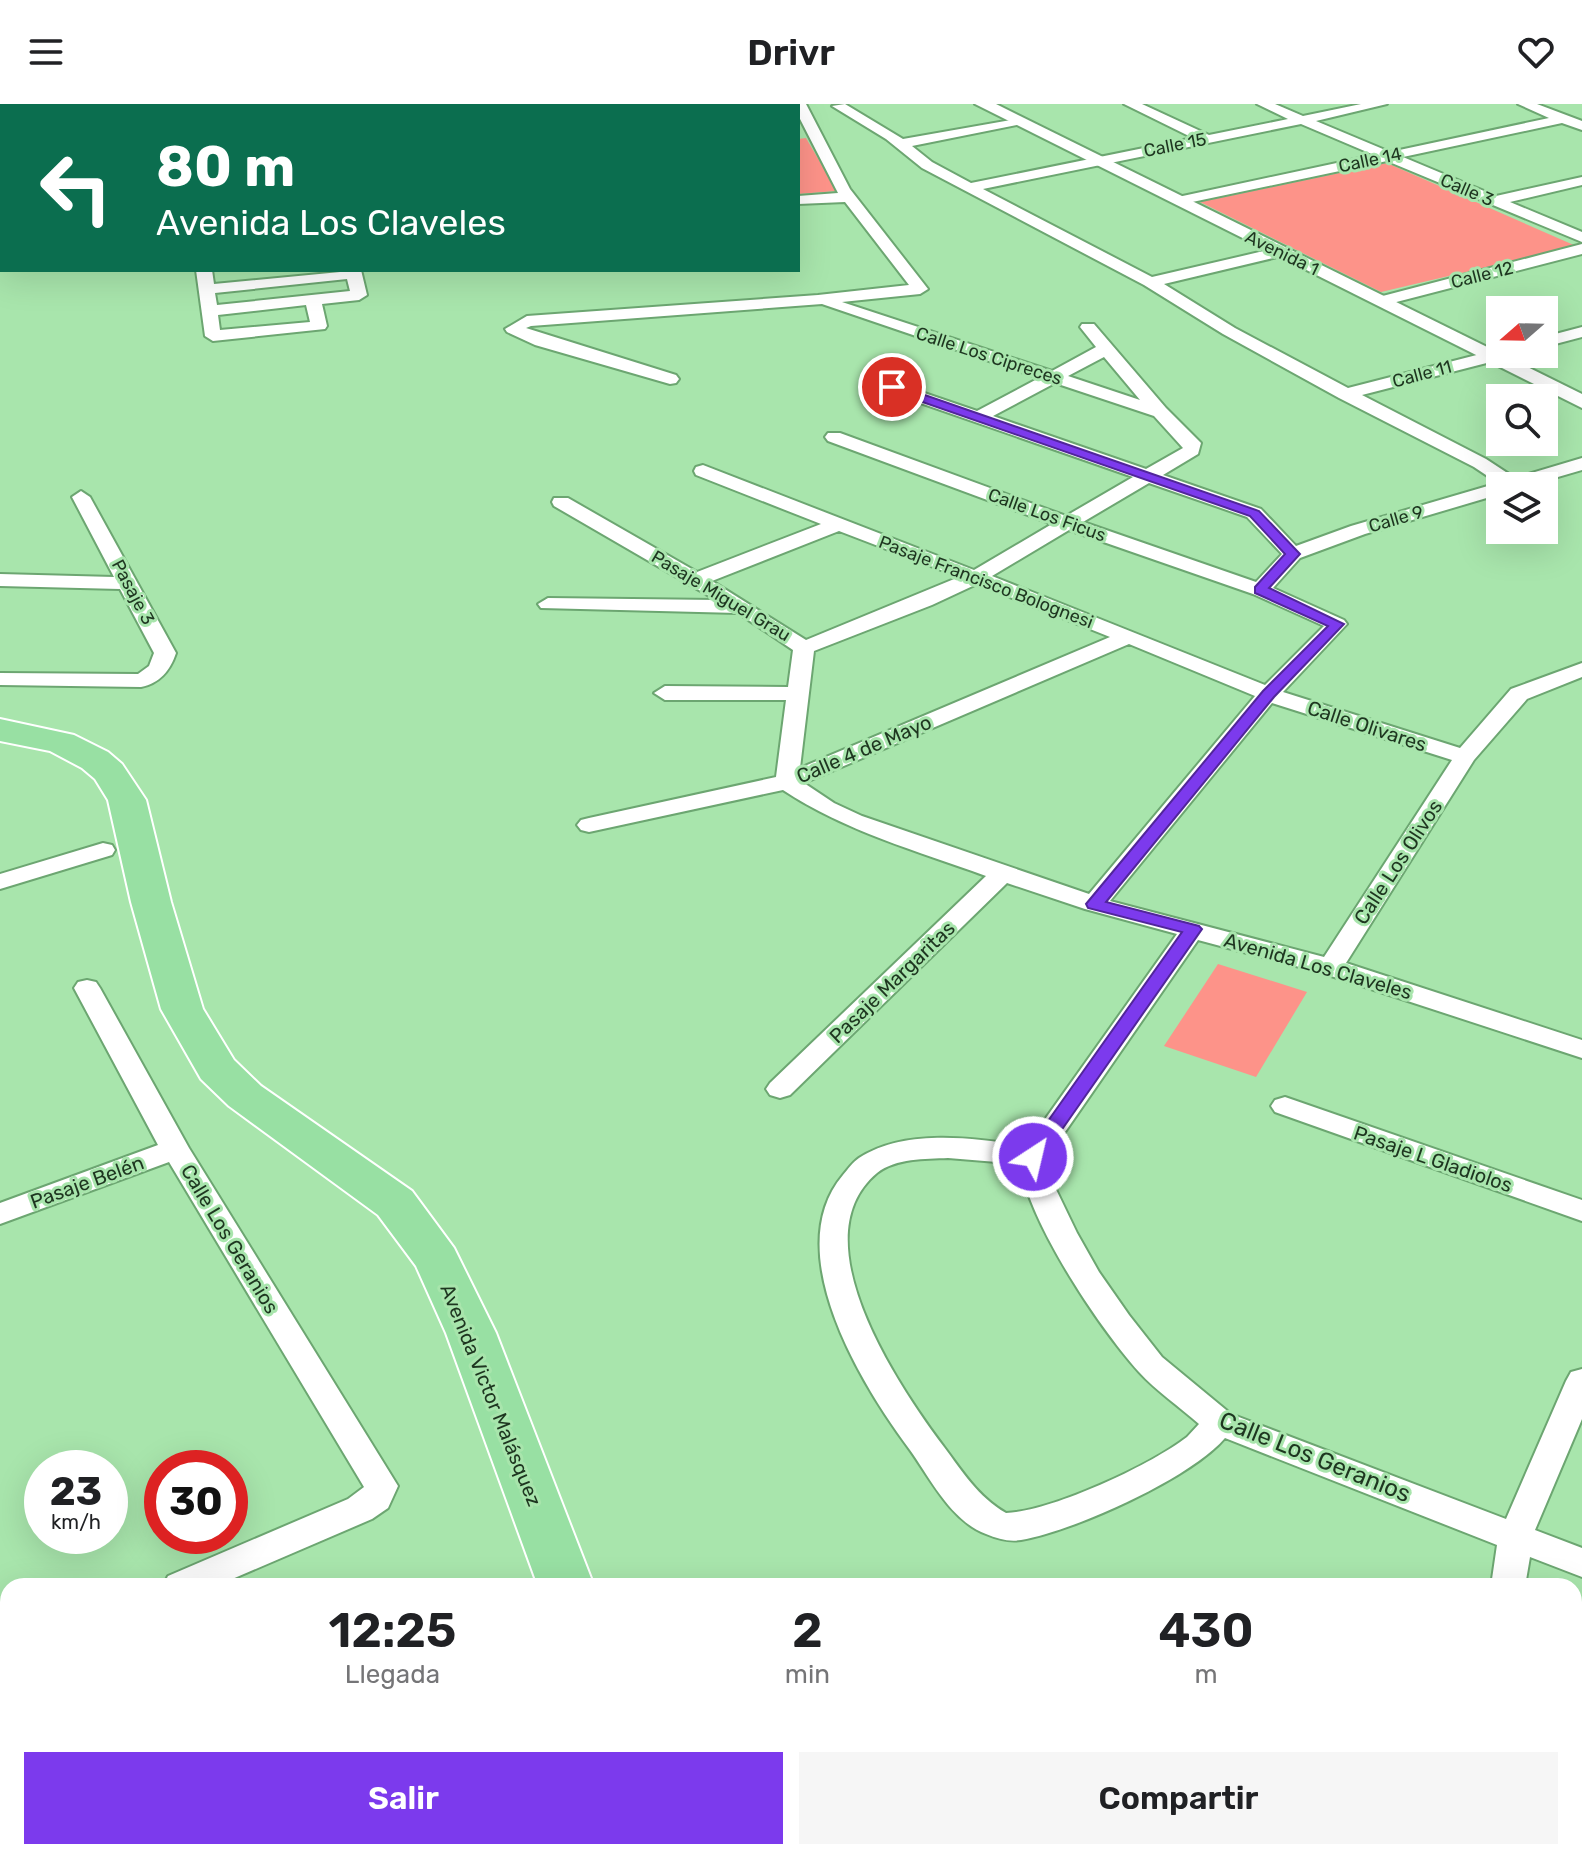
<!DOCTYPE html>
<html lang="es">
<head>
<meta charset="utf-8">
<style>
	:root { --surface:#fff; --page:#f6f6f6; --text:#202124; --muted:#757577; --accent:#7c3aed }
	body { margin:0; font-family:Rubik,sans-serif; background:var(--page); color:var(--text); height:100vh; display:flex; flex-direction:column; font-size:30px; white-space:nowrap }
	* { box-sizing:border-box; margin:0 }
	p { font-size:26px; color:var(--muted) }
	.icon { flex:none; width:44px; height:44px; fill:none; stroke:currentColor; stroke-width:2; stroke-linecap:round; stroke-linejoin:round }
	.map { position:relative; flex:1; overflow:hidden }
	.drawer { position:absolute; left:0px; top:1474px; width:1582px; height:282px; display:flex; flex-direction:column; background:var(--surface); border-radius:24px 24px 0 0; box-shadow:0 8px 32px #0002 }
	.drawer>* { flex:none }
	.top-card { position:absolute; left:0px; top:0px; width:800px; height:168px; box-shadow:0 8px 32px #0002; background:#0b6e4f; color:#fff; overflow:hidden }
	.needle { width:52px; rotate:250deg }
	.controls { position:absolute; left:1486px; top:192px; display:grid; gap:16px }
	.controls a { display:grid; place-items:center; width:72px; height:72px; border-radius:0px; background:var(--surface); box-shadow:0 8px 32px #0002; font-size:40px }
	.speed { position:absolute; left:24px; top:1346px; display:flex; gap:16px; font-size:40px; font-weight:700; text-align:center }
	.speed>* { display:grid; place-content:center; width:104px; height:104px; border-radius:50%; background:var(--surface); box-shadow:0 8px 32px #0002; line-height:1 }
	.speed small { font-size:20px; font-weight:400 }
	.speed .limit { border:12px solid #d22; background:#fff; color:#111 }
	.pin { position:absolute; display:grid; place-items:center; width:68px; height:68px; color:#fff; margin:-34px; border:4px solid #fff; border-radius:50%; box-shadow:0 2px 8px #0007 }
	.me { position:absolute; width:88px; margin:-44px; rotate:35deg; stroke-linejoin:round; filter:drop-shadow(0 0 6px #0008) }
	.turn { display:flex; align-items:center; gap:28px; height:168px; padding:0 24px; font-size:36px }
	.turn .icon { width:104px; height:104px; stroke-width:2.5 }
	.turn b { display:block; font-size:56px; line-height:68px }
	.eta { display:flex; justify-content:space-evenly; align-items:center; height:136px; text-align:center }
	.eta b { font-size:48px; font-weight:600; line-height:56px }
	.button { display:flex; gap:16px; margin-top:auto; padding:16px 24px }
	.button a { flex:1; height:92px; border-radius:0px; background:var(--accent); color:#fff; font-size:32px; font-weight:600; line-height:92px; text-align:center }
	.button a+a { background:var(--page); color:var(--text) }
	header { display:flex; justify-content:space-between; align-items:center; height:104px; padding:0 24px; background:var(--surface); font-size:36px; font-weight:600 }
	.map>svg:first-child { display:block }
	.green { fill:#fd9389 }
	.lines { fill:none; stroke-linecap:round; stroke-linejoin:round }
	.minor-casing { stroke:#6ca671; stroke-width:4 }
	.tertiary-casing { stroke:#6ca671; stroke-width:4 }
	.primary-casing { stroke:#fff; stroke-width:4 }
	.minor { fill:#fff; fill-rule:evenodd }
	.tertiary { fill:#fff; fill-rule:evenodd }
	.primary { fill:#98e0a3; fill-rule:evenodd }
	.route { fill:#7c3aed; stroke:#51269a; stroke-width:2 }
	.labels { text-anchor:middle; stroke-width:6; stroke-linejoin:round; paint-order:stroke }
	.far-street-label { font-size:18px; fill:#1e3620; stroke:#a8e5ac }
	.street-label { font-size:20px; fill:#1e3620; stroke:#a8e5ac }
	.near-street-label { font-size:24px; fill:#1e3620; stroke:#a8e5ac }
</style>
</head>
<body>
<header><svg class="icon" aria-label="menu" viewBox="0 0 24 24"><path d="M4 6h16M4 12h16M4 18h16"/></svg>Drivr<svg class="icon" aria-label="heart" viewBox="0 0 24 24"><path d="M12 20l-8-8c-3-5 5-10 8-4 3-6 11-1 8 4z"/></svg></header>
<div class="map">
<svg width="1582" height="1755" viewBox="0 0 1582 1755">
	<rect width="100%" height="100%" fill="#a8e5ac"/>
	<g class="green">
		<path d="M806,34L837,87L798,90V35Z"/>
		<path d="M1387,59L1576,142L1381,188L1200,98Z"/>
		<path d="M1218,860L1307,888L1256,973L1164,942Z"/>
	</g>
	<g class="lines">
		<defs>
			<g id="minor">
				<rect x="135" y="0" width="14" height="2"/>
				<path d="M257,0H302L255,2Z"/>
				<path d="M397,0H411L412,2H398Z"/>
				<rect x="536" y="0" width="14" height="2"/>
				<path d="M649,0H663L664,2H650Z"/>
				<path d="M792,0H806L850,85L928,185L920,190L842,198L1052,267L1096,243L1080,223L1082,220H1094L1166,304L1201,339L1198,350L1163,371L1261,405L1296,442L1351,422L1498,379L1474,363L1339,294L1223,230L1144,181L922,64L886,35L832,2L845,0L903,35L1022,14V20L912,42L932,58L971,79L1193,34L1124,0H1142L1209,31L1288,15L1257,0H1275L1303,12L1361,0H1387L1316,17L1390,48L1549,14L1518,0H1537L1582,17V26L1562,19L1403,53L1496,92L1582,73V81L1510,98L1582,128V138L1387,57L1178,101L1171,97L1178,93L1374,51L1301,20L983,85L1152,173L1281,143L1286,145V151L1164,180L1235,224L1348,284L1500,245V250H1508L1506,254L1362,291L1486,355L1515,374L1582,354V366L1527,382H1500V390L1365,430L1300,454L1273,484L1344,516L1347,520L1283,588L1460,644L1511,585L1582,559V573L1527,595L1474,656L1346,859L1582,936V954L1322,869L1198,836L1047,1054L1051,1075L1077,1129L1099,1168L1129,1211L1162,1253L1231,1310L1506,1415L1566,1277L1571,1268L1582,1265V1315L1535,1426L1582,1444V1473L1530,1453L1525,1482H1491L1497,1441L1225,1334C1191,1374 1074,1427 1021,1436C1009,1438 998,1435 986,1430C951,1417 930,1374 910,1346C861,1280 779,1147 843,1071C848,1065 853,1058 859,1054C905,1024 975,1034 1026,1042L1177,830L1085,805L1007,779L790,991L780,994L770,991L766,985L770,979L986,772C917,747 845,727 783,686L589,728L581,726L577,721L581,716L589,714L776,673L786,596H665L654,589L665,582L788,583L793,546L738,509L541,504L538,500L548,494L716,496L554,402L552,398L554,394H568L697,468L821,420L696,371L694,367L696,363L703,361L974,466L1052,420L828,337L825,333L828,329H840L1066,412L1133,373L886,287L883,283L886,279L892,278L977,307L1039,274L822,200L531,222L526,224L676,271L679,275L676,279L670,280L535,241L507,228L505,225L527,212L818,191L909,181L845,98L798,100V92L838,89L798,11V2ZM1104,253L1140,296L1068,272ZM1055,279L1154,312L1183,344L1146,365L993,312ZM1149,379L1247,413L1282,450L1256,478L1083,418ZM1069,426L1253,490L1324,522L1265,581L992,472ZM839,427L959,473L806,536L712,477ZM977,480L1110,533L800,664L814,547L932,501ZM1129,540L1255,592L1089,790L862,712L834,699L804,679ZM1272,599L1452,656L1324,853L1110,797ZM948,1054L1020,1060C1030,1120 1098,1222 1139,1268C1156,1287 1180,1303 1199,1320L1187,1333C1149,1362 1052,1407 1006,1409C978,1393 962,1367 944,1343C899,1283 798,1135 877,1069C896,1054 925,1055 948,1054Z"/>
				<path d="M1582,140V150L1381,202L1373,197L1375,194Z"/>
				<path d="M196,166H212L214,180L361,166L367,191L359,196L322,200L327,222L325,225L213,237L205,232ZM347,175L350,187L217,201L215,189ZM306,201L310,218L220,226L218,211Z"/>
				<path d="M1582,223V233L1544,243V233Z"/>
				<path d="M81,387L90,393L176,549C170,567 160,579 141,583L0,581V569L138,570L149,562L154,549L120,485L0,482V470L114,473L72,393Z"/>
				<path d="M103,739L112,741L115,746L112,751L0,785V770Z"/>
				<path d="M87,876L96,878L100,884L189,1044L398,1382L388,1404L372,1415L216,1482H163L168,1472L348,1395L364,1383L169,1058L0,1120V1099L158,1041L74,884L78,878Z"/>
				<path d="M1285,993L1582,1096V1117L1275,1008L1271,1002L1275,996Z"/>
				<path d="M1574,1687L1582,1690V1732L1574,1729Z"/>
			</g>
			<path id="tertiary" d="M975,0H996L1582,290V304Z"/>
			<g id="primary">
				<path d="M0,615L74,631L108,648L122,660L146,696L171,798L203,905L234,956L261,982L412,1087L454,1144L496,1229L594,1482H538L446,1229L416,1162L378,1111L229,1002L201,975L161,905L131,798L108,696L95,675L82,664L50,647L0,637Z"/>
				<path d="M0,1536L8,1539V1605L0,1602Z"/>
				<path d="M48,1748H110L113,1755H51Z"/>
				<path d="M639,1748H701L704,1755H642Z"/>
			</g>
		</defs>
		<use href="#minor" class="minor-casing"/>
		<use href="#tertiary" class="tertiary-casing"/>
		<use href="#primary" class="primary-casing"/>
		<use href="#minor" class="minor"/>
		<use href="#tertiary" class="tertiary"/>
		<use href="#primary" class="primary"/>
	</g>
	<path class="route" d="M888,281H896L1259,407L1300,450L1269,484L1344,520L1274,593L1106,798L1199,822L1202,825L1040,1057L1033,1059L1023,1053L1026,1048L1182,828L1088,804L1086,800L1263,587L1328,522L1255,489V483L1285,450L1250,412L888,286Z"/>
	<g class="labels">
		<g class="far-street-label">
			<text transform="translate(1175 41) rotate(-11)" y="6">Calle 15</text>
			<text transform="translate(1370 56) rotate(-12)" y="6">Calle 14</text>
			<text transform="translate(1467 86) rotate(23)" y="6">Calle 3</text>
			<text transform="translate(1282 149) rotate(26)" y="6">Avenida 1</text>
			<text transform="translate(1482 171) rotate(-14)" y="6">Calle 12</text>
			<text transform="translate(989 252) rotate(18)" y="6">Calle Los Cipreces</text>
			<text transform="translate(1422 270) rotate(-15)" y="6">Calle 11</text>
			<text transform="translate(1047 411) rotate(20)" y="6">Calle Los Ficus</text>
			<text transform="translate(1396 415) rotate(-16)" y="6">Calle 9</text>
			<text transform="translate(986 478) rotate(21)" y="6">Pasaje Francisco Bolognesi</text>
			<text transform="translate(133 488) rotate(62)" y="6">Pasaje 3</text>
			<text transform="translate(721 492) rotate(31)" y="6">Pasaje Miguel Grau</text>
		</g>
		<g class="street-label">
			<text transform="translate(1367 622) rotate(18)" y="7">Calle Olivares</text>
			<text transform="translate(864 645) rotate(-23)" y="7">Calle 4 de Mayo</text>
			<text transform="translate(1398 758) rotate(-57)" y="7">Calle Los Olivos</text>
			<text transform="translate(1318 862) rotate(16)" y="7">Avenida Los Claveles</text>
			<text transform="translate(892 878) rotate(-44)" y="7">Pasaje Margaritas</text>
			<text transform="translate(1433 1055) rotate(19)" y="7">Pasaje L Gladiolos</text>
			<text transform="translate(87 1078) rotate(-20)" y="7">Pasaje Belén</text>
			<text transform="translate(230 1135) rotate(59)" y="7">Calle Los Geranios</text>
			<text transform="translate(491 1291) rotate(68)" y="7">Avenida Victor Malásquez</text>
		</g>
		<g class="near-street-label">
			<text transform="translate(1315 1353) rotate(22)" y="8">Calle Los Geranios</text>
		</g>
	</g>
</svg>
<div class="controls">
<a><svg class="needle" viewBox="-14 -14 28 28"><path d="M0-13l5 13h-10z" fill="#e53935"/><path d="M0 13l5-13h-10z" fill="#757577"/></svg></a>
<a><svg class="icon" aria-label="search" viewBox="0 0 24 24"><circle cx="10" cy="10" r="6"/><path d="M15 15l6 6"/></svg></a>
<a><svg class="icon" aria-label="layers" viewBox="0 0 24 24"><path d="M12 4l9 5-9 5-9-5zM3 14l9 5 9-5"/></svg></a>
</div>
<div class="speed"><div>23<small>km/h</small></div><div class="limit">30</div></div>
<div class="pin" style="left:892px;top:283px;background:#d93025"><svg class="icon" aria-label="arrive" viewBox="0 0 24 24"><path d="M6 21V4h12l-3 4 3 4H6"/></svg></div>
<svg class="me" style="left:1033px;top:1053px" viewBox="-20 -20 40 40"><circle r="17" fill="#7c3aed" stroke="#fff" stroke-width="3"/><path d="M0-11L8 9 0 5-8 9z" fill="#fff"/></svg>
<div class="top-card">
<div class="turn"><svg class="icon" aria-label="left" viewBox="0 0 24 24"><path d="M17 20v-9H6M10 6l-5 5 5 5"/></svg><div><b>80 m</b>Avenida Los Claveles</div></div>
</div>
<section class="drawer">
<div class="eta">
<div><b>12:25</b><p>Llegada</p></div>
<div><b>2</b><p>min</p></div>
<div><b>430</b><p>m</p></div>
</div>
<div class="button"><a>Salir</a><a>Compartir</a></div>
</section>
</div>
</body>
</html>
